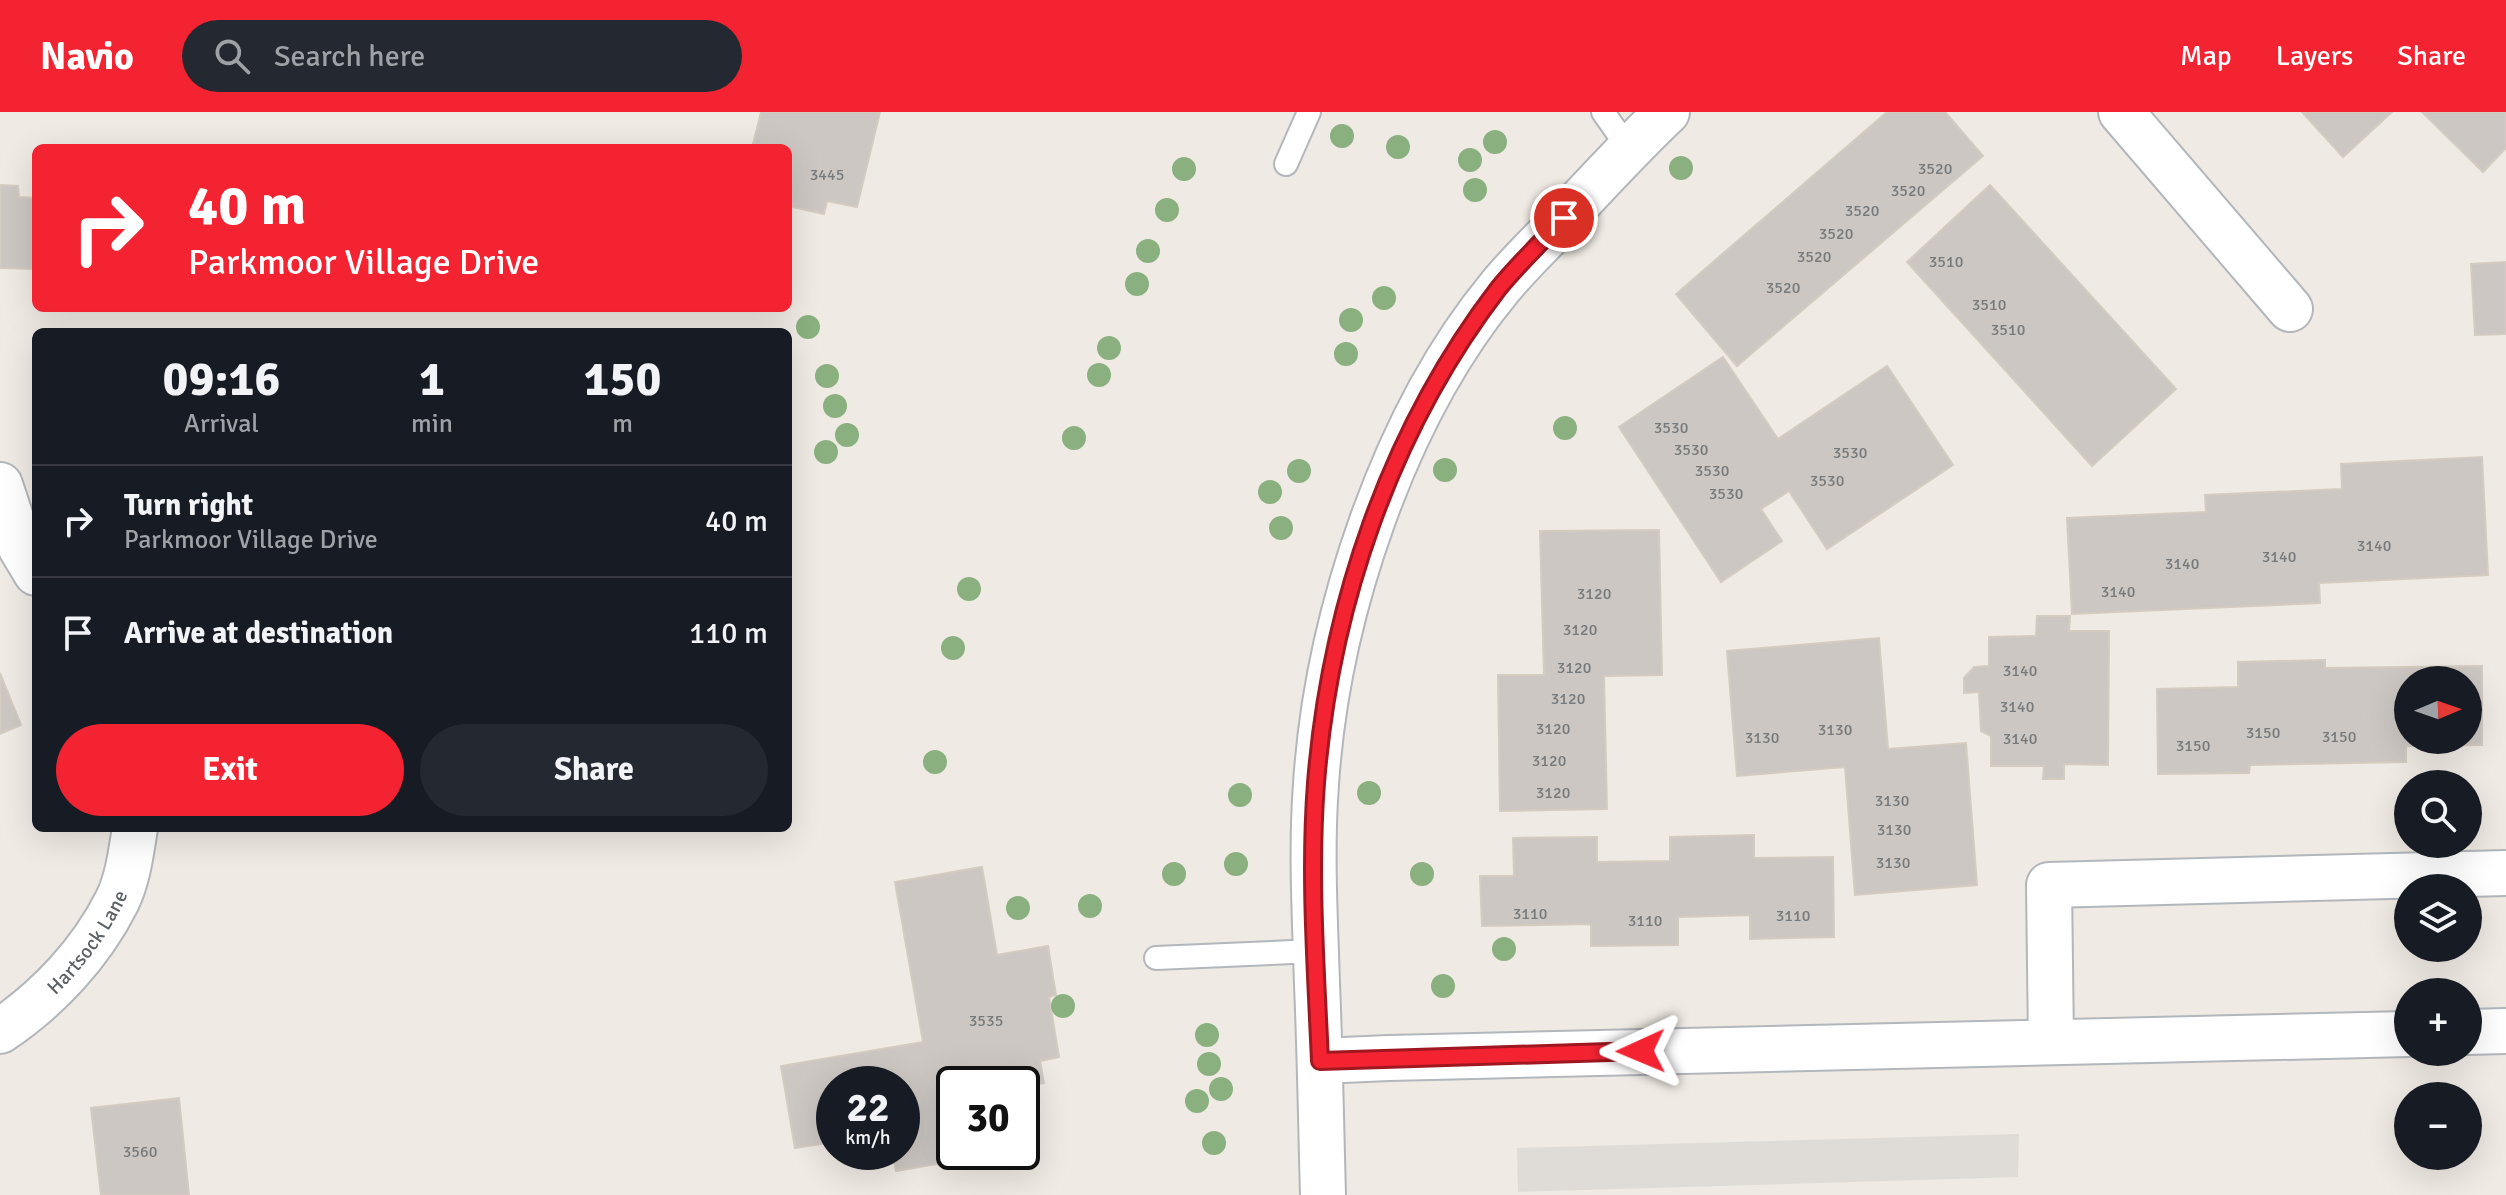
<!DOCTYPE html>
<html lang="en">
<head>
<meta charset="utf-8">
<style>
	:root { --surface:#171b24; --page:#242831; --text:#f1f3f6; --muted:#9ea1a6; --line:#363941; --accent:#f42332 }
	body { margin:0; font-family:Signika,sans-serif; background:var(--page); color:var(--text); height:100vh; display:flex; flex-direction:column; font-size:30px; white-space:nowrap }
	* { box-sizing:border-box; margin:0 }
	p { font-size:26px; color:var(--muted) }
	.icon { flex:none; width:44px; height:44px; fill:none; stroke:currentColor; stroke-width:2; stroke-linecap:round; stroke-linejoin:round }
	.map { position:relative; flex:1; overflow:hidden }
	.panel { position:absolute; left:32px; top:216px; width:760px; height:504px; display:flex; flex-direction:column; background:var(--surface); border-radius:12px; box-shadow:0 8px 32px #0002 }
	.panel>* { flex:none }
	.banner { position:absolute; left:32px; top:32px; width:760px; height:168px; border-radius:12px; box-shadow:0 8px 32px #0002; background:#f42332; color:#fff; overflow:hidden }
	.needle { width:52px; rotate:88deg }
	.controls { position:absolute; left:2394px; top:554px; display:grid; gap:16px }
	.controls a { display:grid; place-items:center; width:88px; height:88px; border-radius:50%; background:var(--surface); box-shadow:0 8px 32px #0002; font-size:40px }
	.speed { position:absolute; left:816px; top:954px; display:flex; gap:16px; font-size:40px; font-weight:700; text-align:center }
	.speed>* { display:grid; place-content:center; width:104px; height:104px; border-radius:50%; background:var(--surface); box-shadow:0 8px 32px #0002; line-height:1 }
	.speed small { font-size:20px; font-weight:400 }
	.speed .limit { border:4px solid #111; border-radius:12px; background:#fff; color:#111 }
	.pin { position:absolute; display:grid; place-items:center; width:68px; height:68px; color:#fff; margin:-34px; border:4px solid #fff; border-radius:50%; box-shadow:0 2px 8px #0007 }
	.me { position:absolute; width:88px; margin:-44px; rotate:269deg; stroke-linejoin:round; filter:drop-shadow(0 0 6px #0008) }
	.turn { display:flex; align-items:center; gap:28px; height:168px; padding:0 24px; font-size:36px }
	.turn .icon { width:104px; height:104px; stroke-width:2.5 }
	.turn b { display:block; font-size:56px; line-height:68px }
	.eta { display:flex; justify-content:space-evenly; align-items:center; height:136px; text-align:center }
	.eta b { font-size:48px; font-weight:700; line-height:56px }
	.cta { display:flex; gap:16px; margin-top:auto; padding:16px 24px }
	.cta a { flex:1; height:92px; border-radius:48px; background:var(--accent); color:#fff; font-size:32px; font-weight:700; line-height:92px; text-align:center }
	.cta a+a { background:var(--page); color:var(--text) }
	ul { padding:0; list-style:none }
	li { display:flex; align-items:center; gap:24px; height:112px; padding:0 24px; border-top:2px solid var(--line) }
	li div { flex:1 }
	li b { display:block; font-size:30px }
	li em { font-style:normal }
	header { display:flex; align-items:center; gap:48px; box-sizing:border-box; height:112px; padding:0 40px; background:var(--accent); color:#fff }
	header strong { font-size:38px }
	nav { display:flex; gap:44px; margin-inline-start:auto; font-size:28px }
	.search { width:560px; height:72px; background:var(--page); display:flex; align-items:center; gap:20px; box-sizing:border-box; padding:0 28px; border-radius:44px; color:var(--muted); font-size:30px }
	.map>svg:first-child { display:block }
	.industrial { fill:#dfdcd7 }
	.building { fill:#ccc7c2; stroke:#d4cbc1; stroke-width:2; fill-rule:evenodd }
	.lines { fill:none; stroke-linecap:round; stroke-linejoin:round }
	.lane-casing { stroke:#b3b7bb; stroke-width:26 }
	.street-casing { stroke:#b3b7bb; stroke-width:48 }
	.lane { stroke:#fff; stroke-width:22 }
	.street { stroke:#fff; stroke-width:44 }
	.tree { fill:#8ab07f }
	.route-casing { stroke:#9f1720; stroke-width:20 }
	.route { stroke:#f42332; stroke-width:14 }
	.labels { text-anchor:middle; stroke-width:8; stroke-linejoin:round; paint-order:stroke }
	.number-label { font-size:16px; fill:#777a7c }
	.street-label { font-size:20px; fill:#5b6164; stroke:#fff }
</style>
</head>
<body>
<header>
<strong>Navio</strong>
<div class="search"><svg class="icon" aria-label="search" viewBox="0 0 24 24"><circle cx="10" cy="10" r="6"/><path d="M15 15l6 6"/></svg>Search here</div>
<nav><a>Map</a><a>Layers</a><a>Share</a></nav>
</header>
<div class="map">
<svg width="2506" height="1083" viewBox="0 0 2506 1083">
	<rect width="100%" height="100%" fill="#efeae3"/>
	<path class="industrial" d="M2019,1022L2018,1065L1518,1080L1517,1036Z"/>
	<g class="building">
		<path d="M761,0H880L857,95L827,89L824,102L788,94V36H752Z"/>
		<path d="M1887,0H1945L1983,44L1737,254L1676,182Z"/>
		<path d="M2302,0H2392L2343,45Z"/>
		<path d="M2422,0H2506V36L2483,60Z"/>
		<path d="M0,73L18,74L19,85L36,86V157L0,156Z"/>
		<path d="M1990,73L2176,277L2092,354L1907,150Z"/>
		<path d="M2506,150V222L2475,223L2471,152Z"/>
		<path d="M1723,245L1778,327L1887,254L1953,353L1827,437L1789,379L1761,397L1782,429L1721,470L1619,315Z"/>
		<path d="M2482,345L2488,463L2319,471L2320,491L2072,502L2067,406L2206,400L2205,383L2342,377L2341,352Z"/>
		<path d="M1659,418L1662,563L1604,564L1607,697L1500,699L1498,563H1544L1540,419Z"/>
		<path d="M2037,504H2070L2069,519H2109L2108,653L2064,652V667H2043L2044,654H1991V624L1981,619L1979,580L1964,581V566L1974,555L1989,554V525L2036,524Z"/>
		<path d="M1879,526L1888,637L1966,631L1977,773L1855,783L1845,655L1737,664L1727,539Z"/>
		<path d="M2325,548V556L2482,554V633L2406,634V650L2250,653L2249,661L2158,662L2157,577L2238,575V550ZM2408,568H2468V628H2408Z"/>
		<path d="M0,561L21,613L0,622Z"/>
		<path d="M1754,723V746L1833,745L1834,825L1750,827V803L1678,805V833L1591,834V812L1482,814L1480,764H1514L1513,726L1597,725V750L1670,749V725Z"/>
		<path d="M982,755L997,843L1048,834L1056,883L1049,885L1059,945L1040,949L1044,971L1022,975V972H954V1040H1005L896,1059L892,1040H902V972H834V1030L795,1036L781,954L923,930L895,770Z"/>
		<path d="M179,986L189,1083H101L91,996Z"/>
	</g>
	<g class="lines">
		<defs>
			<g id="lane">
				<path d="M1603,0L1629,37"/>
				<path d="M1286,52L1309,0"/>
				<path d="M1156,846L1316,839"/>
			</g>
			<g id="street">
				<path d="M2121,0L2290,197"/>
				<path d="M0,373L21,436L36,461"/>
				<path id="s1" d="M0,919C48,887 91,841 117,789C128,767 131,740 135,716"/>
				<path d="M2468,920L2506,919"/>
				<path d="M2051,930L2049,773L2506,761"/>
				<path d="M1320,949L1389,946L2408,922"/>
				<path d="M1323,1083C1321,1012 1320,942 1317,872C1315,805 1311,739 1316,672C1327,506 1393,304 1500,175C1518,153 1539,133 1558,113C1594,74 1629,36 1667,0"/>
			</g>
		</defs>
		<use href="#lane" class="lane-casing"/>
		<use href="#street" class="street-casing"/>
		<use href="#lane" class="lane"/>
		<use href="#street" class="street"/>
	</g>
	<g class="tree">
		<circle cx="1342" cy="24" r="12"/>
		<circle cx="1495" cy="30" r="12"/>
		<circle cx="1398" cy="35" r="12"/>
		<circle cx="1470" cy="48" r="12"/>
		<circle cx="1681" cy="56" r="12"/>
		<circle cx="1184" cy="57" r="12"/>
		<circle cx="1475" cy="78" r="12"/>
		<circle cx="1167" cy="98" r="12"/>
		<circle cx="1148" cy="139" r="12"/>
		<circle cx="1137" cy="172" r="12"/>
		<circle cx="1384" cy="186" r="12"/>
		<circle cx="1351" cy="208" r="12"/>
		<circle cx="808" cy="215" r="12"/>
		<circle cx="1109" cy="236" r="12"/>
		<circle cx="1346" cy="242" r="12"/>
		<circle cx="1099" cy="263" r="12"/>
		<circle cx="827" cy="264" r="12"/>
		<circle cx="835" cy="294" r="12"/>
		<circle cx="1565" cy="316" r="12"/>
		<circle cx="847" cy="323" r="12"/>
		<circle cx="1074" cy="326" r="12"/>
		<circle cx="826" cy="340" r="12"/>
		<circle cx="1445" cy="358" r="12"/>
		<circle cx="1299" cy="359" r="12"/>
		<circle cx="1270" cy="380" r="12"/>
		<circle cx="1281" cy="416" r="12"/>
		<circle cx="969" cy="477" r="12"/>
		<circle cx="953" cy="536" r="12"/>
		<circle cx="935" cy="650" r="12"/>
		<circle cx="1369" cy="681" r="12"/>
		<circle cx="1240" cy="683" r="12"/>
		<circle cx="1236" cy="752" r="12"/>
		<circle cx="1174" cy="762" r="12"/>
		<circle cx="1422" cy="762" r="12"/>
		<circle cx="1090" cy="794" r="12"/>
		<circle cx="1018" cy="796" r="12"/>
		<circle cx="1504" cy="837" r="12"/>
		<circle cx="1443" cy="874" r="12"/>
		<circle cx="1063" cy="894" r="12"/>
		<circle cx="1207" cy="923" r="12"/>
		<circle cx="1209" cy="952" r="12"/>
		<circle cx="1221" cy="977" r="12"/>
		<circle cx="1197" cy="989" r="12"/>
		<circle cx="1214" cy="1031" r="12"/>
	</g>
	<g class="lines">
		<defs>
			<path id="route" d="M1564,106C1542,130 1518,152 1498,177C1390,318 1330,495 1316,671C1309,763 1316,857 1320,949L1641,939"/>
		</defs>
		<use href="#route" class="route-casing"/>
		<use href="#route" class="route"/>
	</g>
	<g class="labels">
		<g class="number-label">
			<text x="1935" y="62">3520</text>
			<text x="827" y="68">3445</text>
			<text x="1908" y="84">3520</text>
			<text x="1862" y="104">3520</text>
			<text x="1836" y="127">3520</text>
			<text x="1814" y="150">3520</text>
			<text x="1946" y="155">3510</text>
			<text x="1783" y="181">3520</text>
			<text x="1989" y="198">3510</text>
			<text x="2008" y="223">3510</text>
			<text x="1671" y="321">3530</text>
			<text x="1691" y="343">3530</text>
			<text x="1850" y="346">3530</text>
			<text x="1712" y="364">3530</text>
			<text x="1827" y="374">3530</text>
			<text x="1726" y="387">3530</text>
			<text x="2374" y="439">3140</text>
			<text x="2279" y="450">3140</text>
			<text x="2182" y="457">3140</text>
			<text x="2118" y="485">3140</text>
			<text x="1594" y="487">3120</text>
			<text x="1580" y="523">3120</text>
			<text x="1574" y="561">3120</text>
			<text x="2020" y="564">3140</text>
			<text x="1568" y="592">3120</text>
			<text x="2017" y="600">3140</text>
			<text x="1553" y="622">3120</text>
			<text x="1835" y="623">3130</text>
			<text x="2263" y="626">3150</text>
			<text x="2339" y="630">3150</text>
			<text x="1762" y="631">3130</text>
			<text x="2020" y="632">3140</text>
			<text x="2193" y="639">3150</text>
			<text x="1549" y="654">3120</text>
			<text x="1553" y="686">3120</text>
			<text x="1892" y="694">3130</text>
			<text x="1894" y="723">3130</text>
			<text x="1893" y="756">3130</text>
			<text x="1530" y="807">3110</text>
			<text x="1793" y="809">3110</text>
			<text x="1645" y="814">3110</text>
			<text x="986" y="914">3535</text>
			<text x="140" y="1045">3560</text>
		</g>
		<g class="street-label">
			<text dy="7" stroke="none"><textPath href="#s1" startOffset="126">Hartsock Lane</textPath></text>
		</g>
	</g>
</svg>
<div class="controls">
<a><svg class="needle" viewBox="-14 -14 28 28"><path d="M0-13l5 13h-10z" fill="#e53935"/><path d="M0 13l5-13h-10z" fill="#9ea1a6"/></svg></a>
<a><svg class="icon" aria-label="search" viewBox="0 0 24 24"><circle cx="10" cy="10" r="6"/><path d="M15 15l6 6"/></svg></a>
<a><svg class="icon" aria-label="layers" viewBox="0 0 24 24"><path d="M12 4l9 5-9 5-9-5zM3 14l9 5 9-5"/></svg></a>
<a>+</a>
<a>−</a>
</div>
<div class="speed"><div>22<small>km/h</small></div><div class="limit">30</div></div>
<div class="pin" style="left:1564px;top:106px;background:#d93025"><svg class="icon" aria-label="arrive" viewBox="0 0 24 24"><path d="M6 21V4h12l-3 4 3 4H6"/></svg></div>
<svg class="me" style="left:1641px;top:939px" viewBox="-20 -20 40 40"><path d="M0-17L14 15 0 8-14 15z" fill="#f42332" stroke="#fff" stroke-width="4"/></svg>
<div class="banner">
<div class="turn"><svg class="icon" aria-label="right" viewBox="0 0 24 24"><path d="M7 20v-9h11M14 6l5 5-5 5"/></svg><div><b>40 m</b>Parkmoor Village Drive</div></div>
</div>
<section class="panel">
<div class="eta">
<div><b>09:16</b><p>Arrival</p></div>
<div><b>1</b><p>min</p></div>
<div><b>150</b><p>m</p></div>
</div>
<ul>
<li><svg class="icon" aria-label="right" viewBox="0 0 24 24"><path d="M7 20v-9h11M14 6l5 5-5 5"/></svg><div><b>Turn right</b><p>Parkmoor Village Drive</p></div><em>40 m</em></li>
<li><svg class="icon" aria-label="arrive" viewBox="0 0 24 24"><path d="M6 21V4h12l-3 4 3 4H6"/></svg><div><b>Arrive at destination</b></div><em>110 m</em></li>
</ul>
<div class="cta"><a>Exit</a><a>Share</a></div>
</section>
</div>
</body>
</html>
